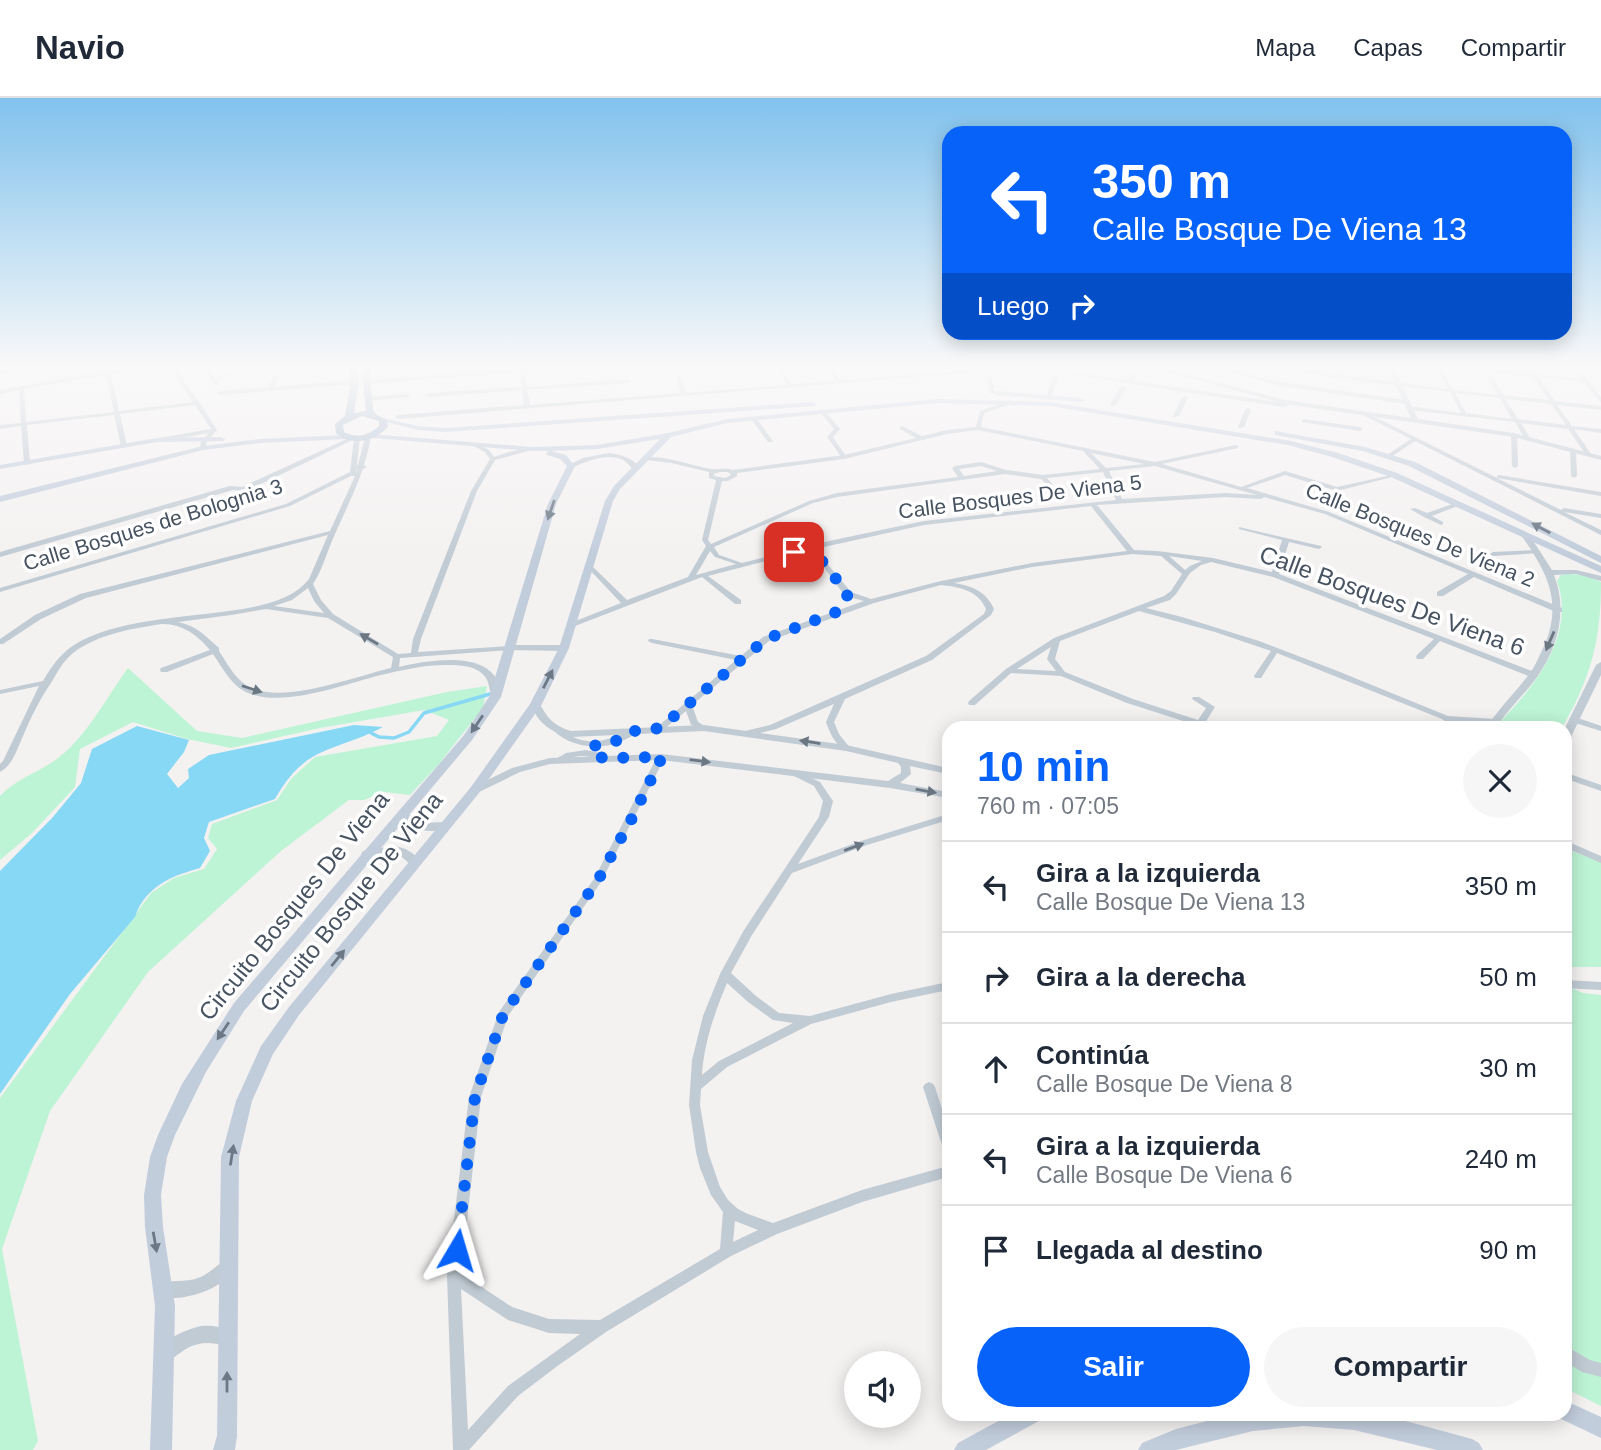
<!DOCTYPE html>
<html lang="es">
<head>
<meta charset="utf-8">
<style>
	:root { --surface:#fff; --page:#f6f6f7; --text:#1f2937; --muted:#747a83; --line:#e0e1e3; --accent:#0662f9 }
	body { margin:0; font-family:Helvetica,sans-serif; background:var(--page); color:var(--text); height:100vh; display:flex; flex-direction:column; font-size:26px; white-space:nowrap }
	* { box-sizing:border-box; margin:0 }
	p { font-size:23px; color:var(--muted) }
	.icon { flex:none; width:38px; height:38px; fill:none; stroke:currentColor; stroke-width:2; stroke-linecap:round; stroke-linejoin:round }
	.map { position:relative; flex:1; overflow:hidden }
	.drawer { position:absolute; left:942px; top:623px; width:630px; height:700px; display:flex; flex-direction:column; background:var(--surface); border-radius:21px; box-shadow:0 4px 18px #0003 }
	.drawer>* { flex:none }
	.hud { position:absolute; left:942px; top:28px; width:630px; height:214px; border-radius:21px; box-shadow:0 4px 18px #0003; background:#0662f9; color:#fff; overflow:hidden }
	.fabs { position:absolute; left:844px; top:1253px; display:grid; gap:14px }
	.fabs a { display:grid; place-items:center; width:77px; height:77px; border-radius:50%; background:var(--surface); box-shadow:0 4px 18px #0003; font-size:35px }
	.pin { position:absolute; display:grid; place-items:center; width:60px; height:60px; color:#fff; margin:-30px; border-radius:14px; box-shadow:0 4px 10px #0006 }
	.me { position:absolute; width:77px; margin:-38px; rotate:7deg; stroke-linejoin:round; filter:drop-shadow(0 0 5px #0008) }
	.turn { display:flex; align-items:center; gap:24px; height:147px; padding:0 35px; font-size:32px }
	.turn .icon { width:91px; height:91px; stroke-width:2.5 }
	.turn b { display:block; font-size:49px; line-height:60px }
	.then { display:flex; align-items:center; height:66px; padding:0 35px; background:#0003; gap:14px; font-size:26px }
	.round { display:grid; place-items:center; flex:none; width:74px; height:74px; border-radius:37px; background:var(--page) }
	.overview { display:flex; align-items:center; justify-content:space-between; height:119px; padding:0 35px }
	h1 { font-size:42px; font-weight:600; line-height:52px; color:var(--accent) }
	.button { display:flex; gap:14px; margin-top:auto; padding:14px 35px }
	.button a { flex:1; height:80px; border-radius:42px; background:var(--accent); color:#fff; font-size:28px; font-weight:600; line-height:80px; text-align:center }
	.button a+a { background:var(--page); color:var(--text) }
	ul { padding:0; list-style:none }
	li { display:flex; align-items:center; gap:21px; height:91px; padding:0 35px; border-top:2px solid var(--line) }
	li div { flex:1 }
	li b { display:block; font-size:26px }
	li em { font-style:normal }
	header { display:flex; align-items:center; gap:42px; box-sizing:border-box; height:98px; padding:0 35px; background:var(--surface); border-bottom:2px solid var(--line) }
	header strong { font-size:33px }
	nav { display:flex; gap:38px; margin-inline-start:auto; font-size:24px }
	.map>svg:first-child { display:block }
	.green { fill:#bdf4d5 }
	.water { fill:#86d8f5 }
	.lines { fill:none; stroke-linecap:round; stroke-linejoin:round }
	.stream { stroke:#86d8f5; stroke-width:3.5 }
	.pedestrian { stroke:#c1cbd4; stroke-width:4.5 }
	.minor { fill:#c1cbd4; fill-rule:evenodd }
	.tertiary { fill:#c1cbd4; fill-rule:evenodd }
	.secondary { fill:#c2cddc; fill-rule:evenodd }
	.primary { fill:#afbfd2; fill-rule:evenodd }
	.oneway { fill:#6c7886 }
	.oneway2 { fill:#6c7784 }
	.route { stroke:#0662f9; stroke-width:12; stroke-dasharray:0 21.6 }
	.labels { text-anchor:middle; stroke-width:7; stroke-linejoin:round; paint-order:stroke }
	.far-street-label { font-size:21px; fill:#475361; stroke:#fff }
	.street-label { font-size:24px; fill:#475361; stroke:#fff }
</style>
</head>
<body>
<header>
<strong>Navio</strong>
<nav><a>Mapa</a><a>Capas</a><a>Compartir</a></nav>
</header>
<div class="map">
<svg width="1601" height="1352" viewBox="0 0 1601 1352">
	<rect width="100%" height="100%" fill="#f4f1f1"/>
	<g class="green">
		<path d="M1568,476L1586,477L1601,484C1601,543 1591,579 1562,630H1494C1531,593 1577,539 1557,483L1561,477Z"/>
		<path d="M128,570L197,633L242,640L447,594L487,588L483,610L438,667L410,697L384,694L364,702H349L281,753L148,874L50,1013L2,1151L38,1343L33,1352H0V1000L151,795L174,780L204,771L217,751L208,740L212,726L277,702L291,681L315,659L437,638L449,622L424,612L320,630L231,650L187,641L133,624L80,651L75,689L32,735L0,762V698C16,681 35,676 54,663C85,642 106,600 128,570Z"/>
		<path d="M1564,750L1601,764V869H1565Z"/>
		<path d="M1564,887L1583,895L1601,897V1308L1565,1290L1564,1022L1567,1014Z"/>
	</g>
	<path class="water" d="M354,627L383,629C333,655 306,646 275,701L209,724L204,740L210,753L200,770C171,778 145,789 135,819L70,896L0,996V773L53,719L81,685L92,651L137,628L189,642L184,654L167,676L178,690L189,680L188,671L209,657Z"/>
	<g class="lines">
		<path class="stream" d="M371,635L379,639L394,640L409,634L424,615L490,596"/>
		<path class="pedestrian" d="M830,339L844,359"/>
		<g class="minor">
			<path d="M55,268H70L68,269L0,276V272Z"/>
			<path d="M173,268L200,305L217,332L207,343L205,351L200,350L201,343L209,335L159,344L156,342L159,340L211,331L195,307L120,316L127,348L124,350L121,348L114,317L27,327L30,365L27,367L24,365L21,328L0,331V327L21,325L19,292L0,296V292L108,273ZM171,271L193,304L119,313L111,276ZM106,277L114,314L26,324L24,291Z"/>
			<path d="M204,268H208L215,280L245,268H250L217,283L219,286L216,288L211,283Z"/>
			<path d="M519,268H523L527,289L628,281L631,283L628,285L527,292L530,307L681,295L673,268H677L686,295L787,287L776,268H780L792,286L836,283L828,270L830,269H832L840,282L1026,268L1128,282L1139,268H1143L1133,283L1284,305L1291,303L1294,305L1284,309L1028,270L398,321L395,319L398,317L524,307L522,292L429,299L426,297L429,295L522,289Z"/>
			<path d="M1182,268L1210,272L1213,274L1210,276L1184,270L1182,269Z"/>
			<path d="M1209,268H1216L1281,284L1406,302L1409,304L1406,306L1281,288L1209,269Z"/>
			<path d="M1272,268H1282L1338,276L1336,268H1340L1343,277L1448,291L1436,268H1440L1453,292L1498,297L1484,273L1448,269L1446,268H1459L1482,270L1484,269L1487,271L1531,275L1526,268H1530L1536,276L1582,281L1572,268H1576L1601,299V304L1599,303L1584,284L1538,279L1555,303L1601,308V312L1557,307L1572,328L1601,331V335L1574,331L1591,356L1588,358L1586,357L1568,331L1521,325L1530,340L1527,342L1525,341L1515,324L1409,312L1406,310L1409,308L1461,315L1450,294L1341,281L1274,269ZM1489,274L1533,279L1549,302L1503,297ZM1455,295L1500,300L1512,321L1466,315ZM1505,301L1551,306L1566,327L1518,321Z"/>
			<path d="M1304,268H1314L1327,271L1325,272L1306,269Z"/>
			<path d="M276,276L279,278L274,289L355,282L358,284L355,286L220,297L217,295L220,293L269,289L273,278Z"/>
			<path d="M1055,278L1058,280L1052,297L1047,298L1052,280Z"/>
			<path d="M987,279L992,280L995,296L990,295Z"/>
			<path d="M1123,288L1126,290L1116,307L1111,308L1110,307L1120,290Z"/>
			<path d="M407,296L409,297V299L368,303L365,301L368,299Z"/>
			<path d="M1185,298L1188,300L1179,318L1174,319L1173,318L1182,300Z"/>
			<path d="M1011,302L1014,304L1013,305L984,315L981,329L1155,364L1236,347L1238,348V350L1162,366L1241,389L1285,373L1337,389L1396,376V378L1337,393L1285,377L1247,390L1329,414L1562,510V514H1556L1474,479L1443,498H1437V494L1468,476L1325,416L1264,399L1261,401L1225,399L1097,407L1134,452L1157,453L1213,460L1272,474L1282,442L1239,431V429L1321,448L1322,449L1319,451L1289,444L1279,476L1537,575L1538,577L1537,579H1531L1440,543L1423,561H1417L1416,559L1417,557L1434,541L1273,479L1211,464L1201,467L1190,475L1176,496L1170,502L1146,510L1182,519L1259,543L1335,572L1448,618L1495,621L1499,623L1495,625L1455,623L1462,630H1453L1442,621L1277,555L1261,580H1255L1254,578L1271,553L1215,534L1139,513L1060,543L1055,561L1065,574L1133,601L1198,622L1206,610L1192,601L1193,599H1199L1215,609L1205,625L1216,628L1217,630H1205L1127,605L1061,578L1011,575L975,607H969L968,605L969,603L1006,571L1054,540L1164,498L1171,493L1182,476L1161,458L1132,456L1032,469L954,485C972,488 986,493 994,511L991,517L932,562L845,601L834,624L839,636L850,650L846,653C835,647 830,635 826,624L834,606L776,631L748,638L744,635L745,633L770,627L926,558L984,516L986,511C978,492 959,489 941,487L874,505L769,543L692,607L698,624L708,630L704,632L691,627L686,613L663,632H657L656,630L736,562L652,545L648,543L649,541H652L741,558L763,539L864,503L845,498L820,464L793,456L708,478L741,502V506H735L702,479L575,528H569L568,526L621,505L588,470V468H592L627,502L688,479L706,448L702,442L716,382L709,380V374L671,365L647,362L644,360L645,359C668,358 689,367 711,371C719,372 726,369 733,372L844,357L916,340L900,331V329L902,328L922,338L947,332L976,329L980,313ZM978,332L1083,353L1100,371L1043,377L1006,372L981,364L955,368L952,370L958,379L837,395L809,403L711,446L708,442L722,383H728L737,378V375L844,361L947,336ZM1091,355L1144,366L1106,370ZM981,368L997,373L964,378L959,371ZM1155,368L1257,397L1225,395L1122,401L1109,373ZM720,374H728L731,377L725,380L714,378V376ZM1103,374L1116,402L924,423L829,443L742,465L719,457L714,449L813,405L837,399L1005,376L1041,381L1050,389L1053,387L1047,380ZM1091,408L1127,453L1032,465L941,483L871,501L851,494L824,462L801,454L924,427ZM710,453L715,459L736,466L696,477ZM1169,458L1202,463L1190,468L1185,472ZM1051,549L1047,561L1056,573L1017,571Z"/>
			<path d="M1248,310L1251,312L1244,329L1239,330L1238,329L1245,312Z"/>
			<path d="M820,312H824L840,331L832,340L827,339L834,331L820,314Z"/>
			<path d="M1363,315H1367L1497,380V378L1499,377L1601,394V398L1497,380L1561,412L1564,410L1601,416V420L1564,414L1601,432V437L1415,343L1391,359H1387V357L1411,341L1363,317Z"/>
			<path d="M752,320H756L773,343L772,344H768L751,321Z"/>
			<path d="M1304,321L1360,329L1363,331L1360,333L1302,324V322Z"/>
			<path d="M1514,335L1517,337L1518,368L1515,370L1512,368L1511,337Z"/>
			<path d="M368,337L371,339C364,377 350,402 335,436C327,453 323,471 313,486L321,502L333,516L398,556L411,555L413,541L471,393L490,361L485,354L470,346L475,345L489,352L494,359L509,354L532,349L535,351L495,362L477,393L421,541L418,554L511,548L515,550L511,552L400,560L399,569C425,563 479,553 496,580C498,585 498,592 499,597L498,599H492C488,588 490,579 477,572C468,567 455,567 445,567C424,567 402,572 381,577C344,586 280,612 244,593C230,585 222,569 213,556L167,574H161L160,572L161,570L210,552C198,537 181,525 161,526C131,531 98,536 73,555C63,563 57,575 51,585C40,601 31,619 23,638C17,651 13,667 0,674V666L3,663L39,588L0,596V592L43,583C49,572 57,561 66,553C107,519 196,520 248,510C270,506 295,499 309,481L328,437L86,500L41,521L3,546H0V541L35,517L80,496L330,433L355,378H351L290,408L0,494V490L286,406L350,374L354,340L357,338L360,340L356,375L365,339ZM308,490L314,503L324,515L274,508L292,502ZM266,511L328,520L393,559L391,570C356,578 278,609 246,587C234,579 227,565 219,553V550C204,537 199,529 178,524L231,517Z"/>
			<path d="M1573,350L1576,352L1577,378L1574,380L1571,378L1570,352Z"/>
			<path d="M1458,404L1460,405V407L1432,418L1443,424V426L1441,427L1424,419L1410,411L1415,410L1427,415Z"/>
			<path d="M1538,452L1541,454L1540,455L1493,458L1490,456L1493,454Z"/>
			<path d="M1572,620H1578L1601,628V633L1572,624L1571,622Z"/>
			<path d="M558,630C565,634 571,639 578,641C600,648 615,638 634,630L638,633C616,653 576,654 554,633Z"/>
			<path d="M586,652L600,655L607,660L603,663C581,655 579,657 558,665L554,662L566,655Z"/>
			<path d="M661,656L665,659L601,784L508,918L481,999L461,1175L512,1209L549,1221L600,1222L720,1151L723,1114L711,1097L700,1070L696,1054L689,1007L692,962L703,918L720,876L744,832L819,719L823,703L814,688L792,677L791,675L792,673L795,672L820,684L833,703L829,719L798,766L861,743L948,716V722L867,747L792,775L752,837L731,875L756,898L779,915L810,918L891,896L948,884V892L891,904L811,926L727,969L701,991L700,1007L708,1054L720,1089L728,1102L738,1111L748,1116L773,1125L862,1092L948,1068V1079L862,1104L777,1136L731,1158L606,1234L556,1269L518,1298L469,1352H453L447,1178L469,999L499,914L594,781L657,659ZM727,885L748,904L773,922L793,925L719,963L702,977C704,944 715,914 727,885ZM735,1123L758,1132L733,1144ZM461,1191L508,1222L549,1235L580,1236L508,1288L468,1332Z"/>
			<path d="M1564,674L1601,687V693L1564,680Z"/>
			<path d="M1564,742L1601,758V765L1564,749Z"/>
			<path d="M1564,882L1601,884V892L1564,890Z"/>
			<path d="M929,984L933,986L935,989L948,1030V1052L944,1051L942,1047L923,989L925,986Z"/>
			<path d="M1564,1247L1590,1262L1601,1265V1279L1582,1274L1564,1263Z"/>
		</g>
		<g class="tertiary">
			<path d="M556,268H578L575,270L366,286L363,284L366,282Z"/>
			<path d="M1146,268H1155L1285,302L1411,320L1387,268H1393L1418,321L1514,335L1601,358V362L1514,339L1285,306Z"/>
			<path d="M353,338L355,339V341L246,393L233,392L0,459V454L230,388L242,389Z"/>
			<path d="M609,355C622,357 632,359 640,370L633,372C619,349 590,362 571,370L567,368L583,360Z"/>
			<path d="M353,367H363L367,369L363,371L351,370V368Z"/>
			<path d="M1522,435H1528L1552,472H1576L1601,478V483L1576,476L1554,477C1568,512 1558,550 1537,579C1524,597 1508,611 1496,630H1486C1499,610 1516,594 1530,575C1536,567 1540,556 1545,546C1563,502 1546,473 1521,437Z"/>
			<path d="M511,547H564L569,550L564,553L508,552L506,550L508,548Z"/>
			<path d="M1601,564V577L1569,643L1564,646V632L1596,567Z"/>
			<path d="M536,603L539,604C547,620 554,628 571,633L704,627L846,647L948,670V676L910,668L911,676L900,685L948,694V700L890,690L661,662L550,666L520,674L479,694H471L470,692L471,690L512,670L550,660L661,656L888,683L901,675V669L898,665L846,653L704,633L571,639C551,634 538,626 531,606Z"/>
			<path d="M402,712L406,713L420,725L445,724L451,728L449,731C428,735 410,734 397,716Z"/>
			<path d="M394,748C406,750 414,754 421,765L419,768H411C395,747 383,761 363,759L361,756L363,753L367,752Z"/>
			<path d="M228,1161L234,1164L236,1169C226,1191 179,1206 157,1198L155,1192L157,1186C170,1181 185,1185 198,1180C210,1176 217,1166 228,1161Z"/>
			<path d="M201,1228C212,1227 222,1229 233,1233L235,1239L233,1245C222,1249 211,1243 199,1246C185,1248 176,1260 164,1265L158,1263L156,1257C162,1241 185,1232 201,1228Z"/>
		</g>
		<g class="secondary">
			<path d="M995,293L1081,300L1085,302L1081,304L998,297L994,295Z"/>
			<path d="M937,301L1050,304L1291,343L1338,355L1397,375L1601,468V475L1391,379L1332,359L1288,347L1050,308L937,305L727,325L671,339L620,391L613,403L569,550L542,606L479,695L299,917L273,956L252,1003L239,1059L237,1338L235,1352H213L217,1338L221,1059L236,1003L261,948L289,909L471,689L530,606L559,550L605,403L614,388L660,341L597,351L551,353L566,357L575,368L556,406L501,599L472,642L244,913L206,974L175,1037L167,1059L161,1097L163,1129L175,1208L172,1352H150L155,1208L145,1129L144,1097L150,1059L158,1037L182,986L234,905L464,637L489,599L548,406L567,368L560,361L547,357L546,355L549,353H532L373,340L369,338L370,336L532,349L597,347L668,335L727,321Z"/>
			<path d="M812,304L816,306L815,308L445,334L418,332L379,322L383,320L418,328L445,330Z"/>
			<path d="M1275,333L1365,349L1415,364L1601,458V465L1409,368L1363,353L1275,337Z"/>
			<path d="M345,337L349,339L348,341L260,345L203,352L0,404V398L203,348L260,341Z"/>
			<path d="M221,339L225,341L224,343L157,344L0,371V367L157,340Z"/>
			<path d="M1564,1302L1601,1319V1340L1557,1319L1555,1316H1564Z"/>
			<path d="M1011,1316H1042L1039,1323L986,1352H954L958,1345Z"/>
			<path d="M1234,1316H1380L1472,1341L1479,1345L1483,1352H1437L1354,1332L1304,1328L1253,1333L1176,1352H1138L1142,1345L1176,1331Z"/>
		</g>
		<path class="primary" d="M350,268H358L359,284L354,315L366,313L361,268H369L373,312L377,317L387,322L388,329C375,343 351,349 336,335L335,326L345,318L351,284ZM362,318L379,323V328C369,337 357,341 344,334L343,327Z"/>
	</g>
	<defs><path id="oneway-solid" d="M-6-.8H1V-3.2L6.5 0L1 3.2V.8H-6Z" transform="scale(1.75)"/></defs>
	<g class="oneway">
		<use href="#oneway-solid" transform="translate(551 412) rotate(109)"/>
		<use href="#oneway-solid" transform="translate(1541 430) rotate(-152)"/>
		<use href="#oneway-solid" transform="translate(548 581) rotate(-63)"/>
		<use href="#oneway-solid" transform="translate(477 626) rotate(124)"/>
		<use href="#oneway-solid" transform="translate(338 860) rotate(-51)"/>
		<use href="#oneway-solid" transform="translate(223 933) rotate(124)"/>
		<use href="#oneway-solid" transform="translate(232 1057) rotate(-81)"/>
		<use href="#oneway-solid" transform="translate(155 1144) rotate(80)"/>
		<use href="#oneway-solid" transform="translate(227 1284) rotate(-90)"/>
	</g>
	<g class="oneway2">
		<use href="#oneway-solid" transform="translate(369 541) rotate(-150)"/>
		<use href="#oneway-solid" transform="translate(1550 543) rotate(113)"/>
		<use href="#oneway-solid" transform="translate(252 591) rotate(18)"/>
		<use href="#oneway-solid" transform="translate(810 644) rotate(-171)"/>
		<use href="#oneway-solid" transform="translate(700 663) rotate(7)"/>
		<use href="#oneway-solid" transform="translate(926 693) rotate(10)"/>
		<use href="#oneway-solid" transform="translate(854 749) rotate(-20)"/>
	</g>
	<linearGradient id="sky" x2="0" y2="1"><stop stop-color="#81c2ed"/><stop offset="0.59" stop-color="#faf9f9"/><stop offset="1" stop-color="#faf9f9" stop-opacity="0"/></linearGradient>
	<rect width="1601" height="457" fill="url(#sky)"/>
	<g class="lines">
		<path class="route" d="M457,1152L475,999L503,917L598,782L631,722L662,659L603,660L591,655V650L598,646L620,642L634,633L660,630L766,541L839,513L848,496L822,463L794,454"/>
	</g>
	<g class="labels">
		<g class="far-street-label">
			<text transform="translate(1020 399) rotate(-7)" y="7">Calle Bosques De Viena 5</text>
			<text transform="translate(153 427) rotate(-17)" y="7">Calle Bosques de Bolognia 3</text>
			<text transform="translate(1420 437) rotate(22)" y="7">Calle Bosques De Viena 2</text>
		</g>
		<g class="street-label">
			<text transform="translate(1392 503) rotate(20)" y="8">Calle Bosques De Viena 6</text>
			<text transform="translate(351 804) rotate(-51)" y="8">Circuito Bosque De Viena</text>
			<text transform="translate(294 808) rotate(-51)" y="8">Circuito Bosques De Viena</text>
		</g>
	</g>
</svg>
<div class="fabs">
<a><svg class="icon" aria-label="sound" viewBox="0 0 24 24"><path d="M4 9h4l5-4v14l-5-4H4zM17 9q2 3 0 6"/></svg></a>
</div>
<div class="pin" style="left:794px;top:454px;background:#d93025"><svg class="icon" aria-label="arrive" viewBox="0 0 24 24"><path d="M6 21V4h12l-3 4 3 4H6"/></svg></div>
<svg class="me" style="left:457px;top:1152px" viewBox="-20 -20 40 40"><path d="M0-17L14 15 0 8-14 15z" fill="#0662f9" stroke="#fff" stroke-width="4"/></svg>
<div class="hud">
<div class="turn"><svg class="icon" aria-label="left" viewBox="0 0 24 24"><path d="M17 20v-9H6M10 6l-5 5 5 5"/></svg><div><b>350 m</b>Calle Bosque De Viena 13</div></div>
<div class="then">Luego<svg class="icon" aria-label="right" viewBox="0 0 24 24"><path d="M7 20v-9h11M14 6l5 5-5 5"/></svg></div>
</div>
<section class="drawer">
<div class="overview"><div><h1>10 min</h1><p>760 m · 07:05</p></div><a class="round"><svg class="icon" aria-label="close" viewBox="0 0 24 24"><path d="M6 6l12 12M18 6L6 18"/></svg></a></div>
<ul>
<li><svg class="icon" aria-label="left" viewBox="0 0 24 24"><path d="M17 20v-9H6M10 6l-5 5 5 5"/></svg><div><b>Gira a la izquierda</b><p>Calle Bosque De Viena 13</p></div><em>350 m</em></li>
<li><svg class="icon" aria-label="right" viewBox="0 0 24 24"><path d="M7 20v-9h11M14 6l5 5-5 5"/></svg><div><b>Gira a la derecha</b></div><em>50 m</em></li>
<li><svg class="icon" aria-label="ahead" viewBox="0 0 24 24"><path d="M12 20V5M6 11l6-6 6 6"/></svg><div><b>Continúa</b><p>Calle Bosque De Viena 8</p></div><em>30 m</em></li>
<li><svg class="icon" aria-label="left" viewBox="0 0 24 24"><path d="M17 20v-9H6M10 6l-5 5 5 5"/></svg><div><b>Gira a la izquierda</b><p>Calle Bosque De Viena 6</p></div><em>240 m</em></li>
<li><svg class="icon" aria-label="arrive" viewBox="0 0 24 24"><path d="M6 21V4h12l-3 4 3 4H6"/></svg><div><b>Llegada al destino</b></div><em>90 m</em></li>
</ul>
<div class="button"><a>Salir</a><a>Compartir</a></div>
</section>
</div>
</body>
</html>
